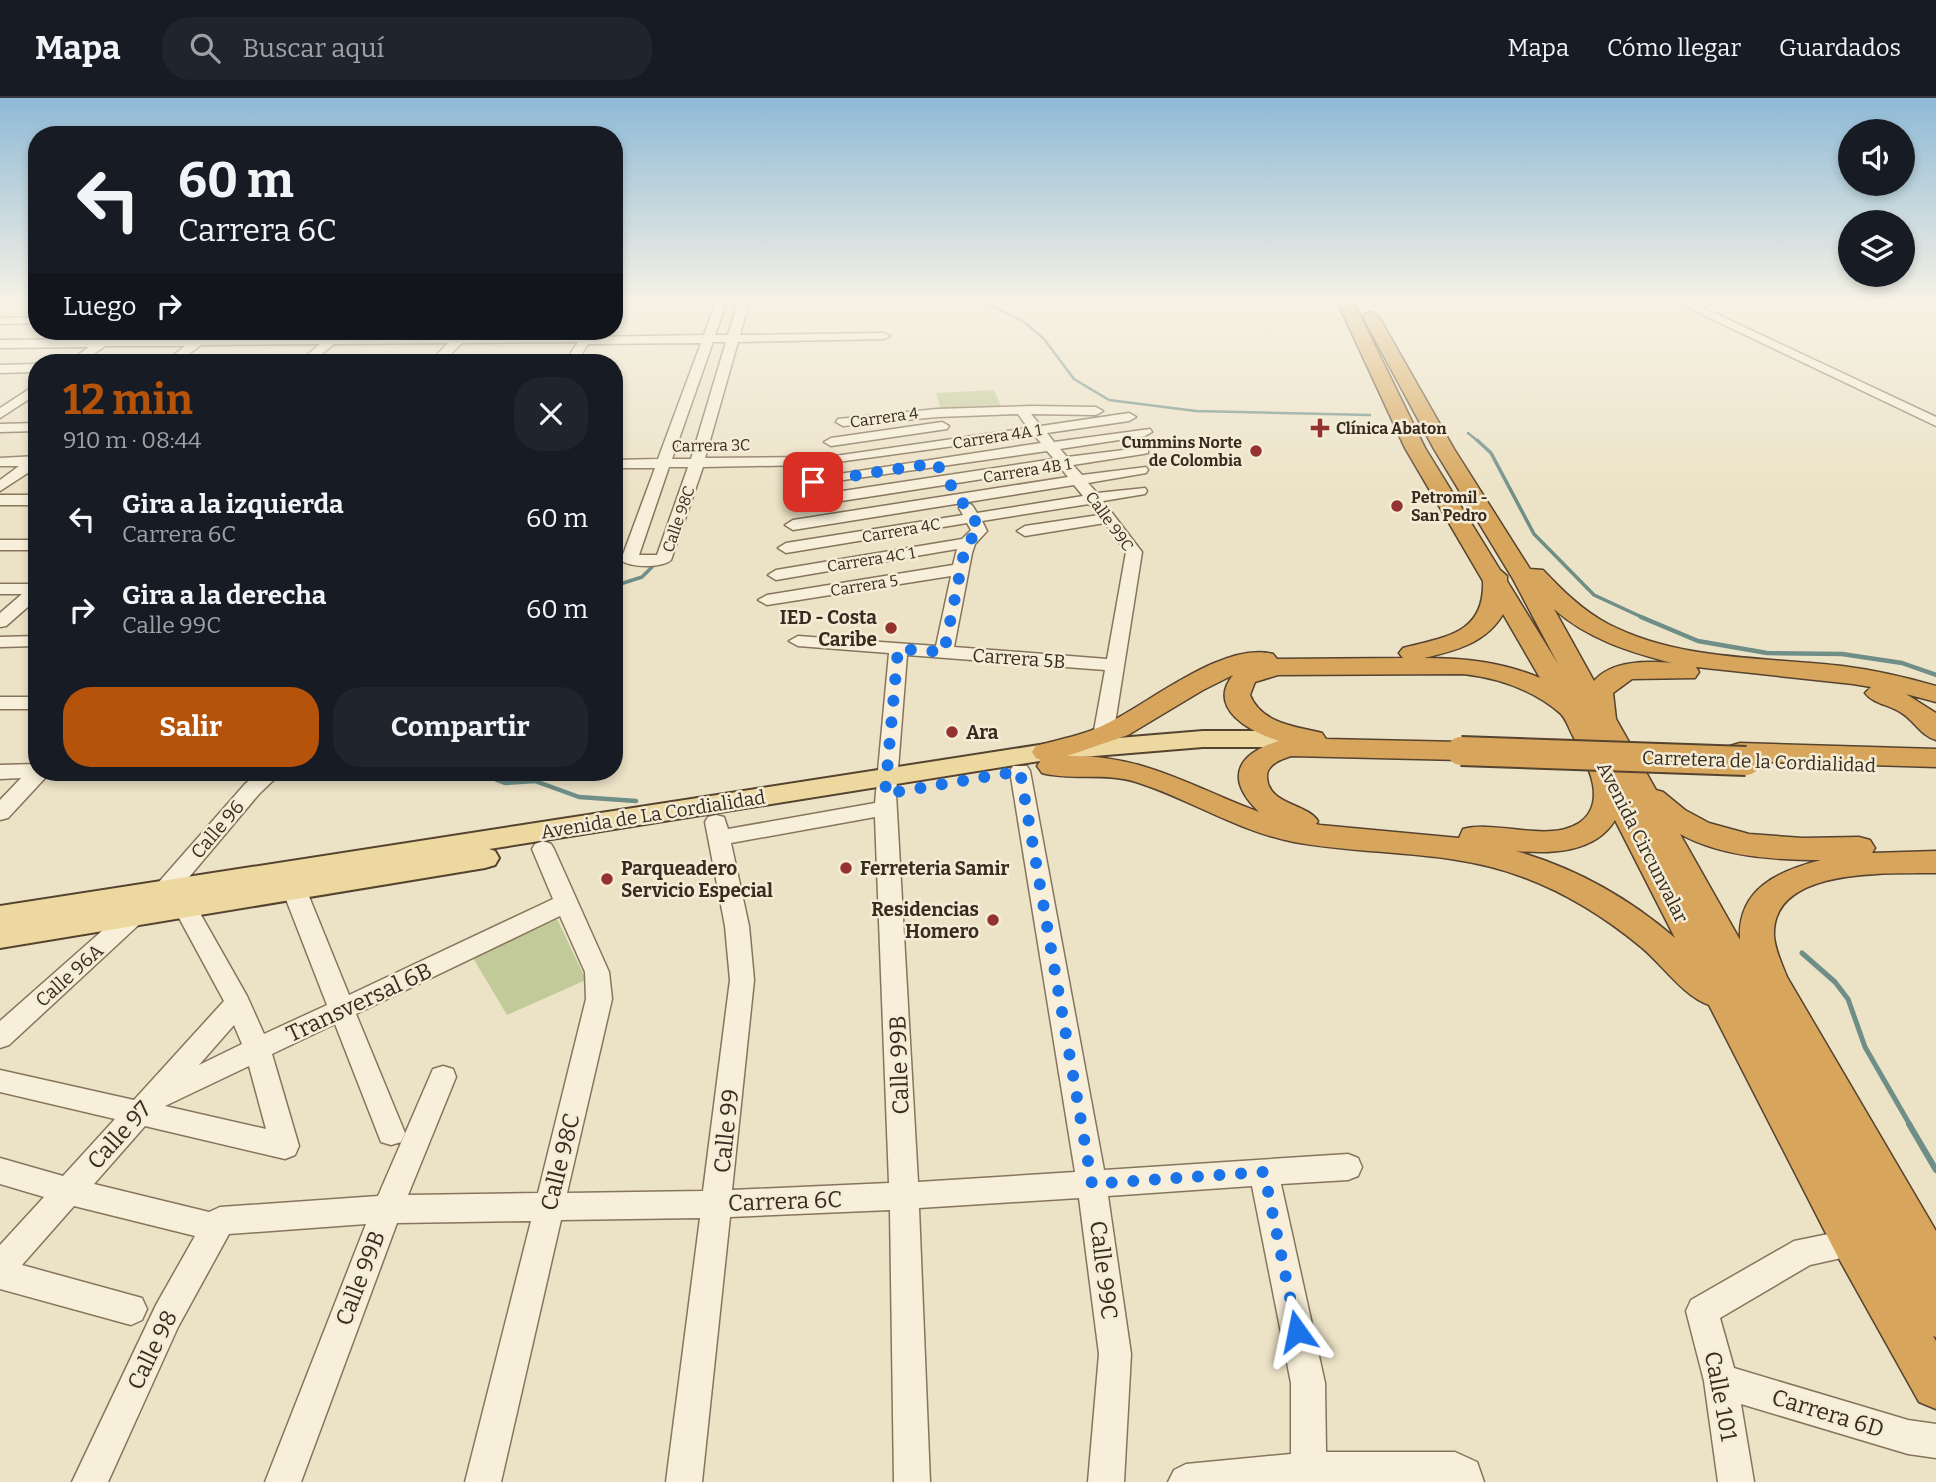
<!DOCTYPE html>
<html lang="es">
<head>
<meta charset="utf-8">
<style>
	:root { --surface:#171b24; --page:#20242c; --text:#f1f3f6; --muted:#9ea1a6; --line:#363941; --accent:#b45309 }
	body { margin:0; font-family:Bitter,serif; background:var(--page); color:var(--text); height:100vh; display:flex; flex-direction:column; font-size:26px; white-space:nowrap }
	* { box-sizing:border-box; margin:0 }
	p { font-size:23px; color:var(--muted) }
	.icon { flex:none; width:38px; height:38px; fill:none; stroke:currentColor; stroke-width:2; stroke-linecap:round; stroke-linejoin:round }
	.map { position:relative; flex:1; overflow:hidden }
	.drawer { position:absolute; left:28px; top:256px; width:595px; height:427px; display:flex; flex-direction:column; background:var(--surface); border-radius:28px; box-shadow:0 4px 10px #0003 }
	.drawer>* { flex:none }
	.banner { position:absolute; left:28px; top:28px; width:595px; height:214px; border-radius:28px; box-shadow:0 4px 10px #0003; background:#171b24; color:var(--text); overflow:hidden }
	.buttons { position:absolute; left:1838px; top:21px; display:grid; gap:14px }
	.buttons a { display:grid; place-items:center; width:77px; height:77px; border-radius:50%; background:var(--surface); box-shadow:0 4px 10px #0003; font-size:35px }
	.pin { position:absolute; display:grid; place-items:center; width:60px; height:60px; color:#fff; margin:-30px; border-radius:14px; box-shadow:0 4px 10px #0006 }
	.me { position:absolute; width:77px; margin:-38px; rotate:348deg; stroke-linejoin:round; filter:drop-shadow(0 0 5px #0008) }
	.turn { display:flex; align-items:center; gap:24px; height:147px; padding:0 35px; font-size:32px }
	.turn .icon { width:91px; height:91px; stroke-width:2.5 }
	.turn b { display:block; font-size:49px; line-height:60px }
	.then { display:flex; align-items:center; height:66px; padding:0 35px; background:#0003; gap:14px; font-size:26px }
	.round { display:grid; place-items:center; flex:none; width:74px; height:74px; border-radius:28px; background:var(--page) }
	.overview { display:flex; align-items:center; justify-content:space-between; height:119px; padding:0 35px }
	h1 { font-size:42px; font-weight:700; line-height:52px; color:var(--accent) }
	.button { display:flex; gap:14px; margin-top:auto; padding:14px 35px }
	.button a { flex:1; height:80px; border-radius:28px; background:var(--accent); color:#fff; font-size:28px; font-weight:700; line-height:80px; text-align:center }
	.button a+a { background:var(--page); color:var(--text) }
	ul { padding:0; list-style:none }
	li { display:flex; align-items:center; gap:21px; height:91px; padding:0 35px }
	li div { flex:1 }
	li b { display:block; font-size:26px }
	li em { font-style:normal }
	header { display:flex; align-items:center; gap:42px; box-sizing:border-box; height:98px; padding:0 35px; background:var(--surface); border-bottom:2px solid var(--line) }
	header strong { font-size:33px }
	nav { display:flex; gap:38px; margin-inline-start:auto; font-size:24px }
	.search { width:490px; height:63px; background:var(--page); display:flex; align-items:center; gap:18px; box-sizing:border-box; padding:0 24px; border-radius:28px; color:var(--muted); font-size:26px }
	.map>svg:first-child { display:block }
	.green { fill:#c3ca9a }
	.lines { fill:none; stroke-linecap:round; stroke-linejoin:round }
	.stream-far4 { stroke:#6e8e87; stroke-width:2.5 }
	.stream-far3 { stroke:#6e8e87; stroke-width:3.5 }
	.stream-far2 { stroke:#6e8e87; stroke-width:4.5 }
	.stream-far1 { stroke:#6e8e87; stroke-width:5 }
	.stream { stroke:#6e8e87; stroke-width:6 }
	.minor-casing { stroke:#87745c; stroke-width:3 }
	.major-casing { stroke:#554330; stroke-width:4 }
	.highway-casing { stroke:#554330; stroke-width:3 }
	.minor { fill:#f7efd9; fill-rule:evenodd }
	.major { fill:#edd8a0; fill-rule:evenodd }
	.highway { fill:#d7a55b; fill-rule:evenodd }
	.highway-bridge-casing { stroke:#554330; stroke-width:32; stroke-linecap:butt }
	.highway-bridge { stroke:#d7a55b; stroke-width:28 }
	.route { stroke:#1a73e8; stroke-width:12; stroke-dasharray:0 21.6 }
	.poi-dot { fill:#93322f; stroke:#f4ecd5; stroke-width:2.5 }
	.labels { text-anchor:middle; stroke-width:5; stroke-linejoin:round; paint-order:stroke }
	.far-street-label { font-size:16px; fill:#382c20; stroke:#f4ecd5 }
	.far-poi-label { font-size:16px; font-weight:bold; fill:#382c20; stroke:#f4ecd5; text-anchor:start }
	.poi-label { font-size:19px; font-weight:bold; fill:#382c20; stroke:#f4ecd5; text-anchor:start }
	.street-label { font-size:19px; fill:#382c20; stroke:#f4ecd5 }
	.near-street-label { font-size:23px; fill:#382c20; stroke:#f4ecd5 }
</style>
</head>
<body>
<header>
<strong>Mapa</strong>
<div class="search"><svg class="icon" aria-label="search" viewBox="0 0 24 24"><circle cx="10" cy="10" r="6"/><path d="M15 15l6 6"/></svg>Buscar aquí</div>
<nav><a>Mapa</a><a>Cómo llegar</a><a>Guardados</a></nav>
</header>
<div class="map">
<svg width="1936" height="1384" viewBox="0 0 1936 1384">
	<rect width="100%" height="100%" fill="#ece2c6"/>
	<g class="green">
		<path d="M994,292L1001,308L941,312L936,295Z"/>
		<path d="M557,821L586,882L507,917L473,860Z"/>
	</g>
	<g class="lines">
		<g class="stream-far4">
			<path d="M981,203L1023,223L1044,241L1074,281L1109,302L1196,313L1370,317"/>
			<path d="M1468,335L1479,344"/>
		</g>
		<g class="stream-far3">
			<path d="M1477,342L1491,355L1534,436L1594,497L1646,521"/>
			<path d="M614,488L642,479L655,466"/>
		</g>
		<g class="stream-far2">
			<path d="M1641,519L1698,543L1767,555L1842,556L1902,565L1936,577"/>
			<path d="M490,674L497,682L505,685L535,683L579,699L636,703"/>
		</g>
		<path class="stream-far1" d="M1802,855L1835,884L1848,901L1865,949L1910,1027"/>
		<path class="stream" d="M1909,1026L1936,1072"/>
		<defs>
			<g id="minor">
				<path d="M716,203H727L715,237H728L738,203H749L740,237L884,235L890,238L884,241L738,244L705,360L808,359L815,363L808,367L703,369L671,462C662,470 630,470 621,462L655,370H614V362L658,361L701,245L588,246L577,264H565L578,244L462,245L443,264H430L448,245L334,246L312,264H299L320,246L201,247L178,264H165L185,248H105L82,264H68L89,249L0,250V242L195,240L203,236L209,240L329,239L336,236L342,239L456,238L463,233L468,234L469,238L582,237L584,233H596L592,239L704,237ZM713,244H726L691,361H672ZM669,369H688L657,457H639Z"/>
				<path d="M1674,203H1689L1936,319V328Z"/>
				<path d="M37,219V225L0,226V220Z"/>
				<path d="M37,266V274L0,275V267Z"/>
				<path d="M37,286V296L0,320V310Z"/>
				<path d="M1033,308L1096,309L1103,313L1096,317L1031,316L1041,328L1129,315L1136,319L1129,323L1047,335L1054,344L1150,331L1152,334L1145,338L1060,351L1067,359L1148,349V355L1143,356L1073,367L1082,377L1146,369L1148,372L1146,375L1088,385L1097,395L1145,390L1147,393L1145,396L1103,403L1142,454L1113,638L1110,642H1096L1093,638L1105,572L907,557L896,696L918,1084L1075,1074L1010,673L1013,668H1027L1030,673L1104,1072L1348,1056L1358,1060L1362,1069L1358,1078L1348,1082L1281,1086L1325,1285L1326,1354H1455L1477,1364L1484,1384H1168L1174,1372L1186,1366L1291,1356V1285L1252,1088L1108,1098L1131,1256L1124,1384H1088L1099,1256L1079,1100L919,1110L930,1384H894L890,1112L730,1119L702,1384H666L700,1120L561,1122L501,1384H465L531,1123L397,1125L301,1384H265L366,1126L229,1136L178,1229L108,1384H72L156,1207L195,1138L74,1108L22,1167L142,1200L147,1211L142,1222L131,1227L0,1191V1147L44,1099L0,1086V1060L63,1078L115,1021L0,994V972L134,1002L224,903L172,807L176,801L184,798L192,801L247,898L264,936L327,907L282,791L286,785L294,783L302,785L306,791L349,897L553,801L532,751L535,746L543,743L551,746L554,751L609,874L612,901L567,1095L703,1093L730,882L725,828L705,724L708,719L716,717L724,719L728,731L875,705L889,555L798,548L789,543L798,538L936,548L951,478L767,507L758,502L767,497L953,467L957,451L776,482L768,477L776,472L962,441L971,432L967,425L786,455L778,450L786,445L963,417L959,410L967,405L972,407L977,415L1083,398L1074,387L793,432L785,427L793,422L1068,379L1060,369L803,409L795,404L803,399L1054,361L1047,353L808,387L806,384L813,380L1041,345L1034,337L823,366L821,363L828,359L1028,330L1018,316L937,319L843,328L836,324L838,321L937,311ZM1089,406L1099,417L1025,428L1017,433L1025,438L1105,425L1126,454L1107,561L954,549L972,455L975,446L987,433L982,423ZM875,719L889,1085L732,1092L754,882L749,828L731,745ZM560,818L585,874L586,901L538,1095L408,1097L456,979L453,971L443,968L433,971L378,1098L220,1109L209,1114L94,1086L145,1028L285,1061L295,1057L299,1048L272,956L335,926L381,1044L391,1047L401,1044L405,1035L356,916ZM234,927L242,946L199,967ZM249,968L266,1031L165,1008Z"/>
				<path d="M942,324L949,328L947,331L831,348L824,344L831,340Z"/>
				<path d="M37,325V333L0,334V326Z"/>
				<path d="M37,358V369L0,393V382L19,368H0V360Z"/>
				<rect x="0" y="397" width="37" height="10"/>
				<rect x="0" y="442" width="37" height="10"/>
				<path d="M0,486H37V501L6,528L0,529V515L22,496H0Z"/>
				<path d="M37,538V548L0,549V539Z"/>
				<rect x="0" y="599" width="37" height="12"/>
				<path d="M37,666V674H49L46,679L8,720L0,722V702L21,680L0,681V667Z"/>
				<path d="M259,674H282L259,696L174,797L166,799L158,797L154,791L158,785L245,686Z"/>
				<path d="M137,806L145,809L149,815L145,821L9,947L0,950V923L129,809Z"/>
				<path d="M1853,1131L1864,1135L1868,1145L1864,1155L1810,1167L1720,1220L1734,1270L1908,1322L1936,1326V1360L1908,1356L1741,1306L1754,1384H1718L1704,1283L1686,1213L1691,1202L1794,1143Z"/>
			</g>
			<path id="major" d="M1203,633H1308L1317,636L1320,641L1317,646L1308,649H1203L1046,662L489,751L495,753L499,760L495,767L485,770L0,850V808L1046,646Z"/>
			<g id="highway">
				<path d="M1337,203H1353L1425,350L1500,472L1507,478V483L1558,566L1513,481L1434,351L1363,219L1365,216L1371,214L1379,219L1454,351L1530,471L1543,472C1563,493 1583,513 1608,526C1680,563 1764,559 1842,568C1874,572 1905,579 1936,588V604L1906,596L1936,615V642C1921,638 1914,622 1900,614C1889,607 1872,605 1865,595L1871,589L1853,586L1696,569L1699,574L1695,580L1632,581L1613,595L1616,621L1656,692L1663,694L1685,712L1709,725L1749,736L1803,740L1859,739L1870,742L1875,750L1872,755L1936,753V775C1889,776 1771,768 1774,838C1775,852 1782,866 1787,879L1936,1133V1239L1933,1238L1936,1243V1311L1919,1304L1838,1159L1709,907C1683,898 1662,866 1641,849C1606,820 1566,795 1523,779C1449,751 1370,758 1294,744C1237,733 1190,701 1136,684C1105,674 1072,683 1042,675L1037,668L1041,662L1036,660L1032,654L1036,648C1060,641 1085,637 1108,625C1151,604 1224,543 1273,556L1277,561L1403,560L1399,555L1403,550C1445,539 1485,536 1483,483L1405,350ZM1554,511C1587,541 1630,554 1672,565C1647,563 1612,562 1594,583ZM1503,516L1540,580C1502,564 1465,560 1424,560C1455,553 1486,545 1503,516ZM1463,576C1499,580 1533,592 1560,615C1566,620 1569,631 1573,638C1585,662 1610,704 1579,725C1547,745 1497,722 1463,731L1459,740L1320,727L1316,726L1318,723C1307,705 1267,707 1267,678C1267,666 1282,661 1291,658L1461,662L1471,659L1475,653L1471,647L1461,644L1326,641L1322,635C1295,628 1262,626 1250,597L1255,584L1278,577ZM1233,577C1206,611 1251,634 1279,643C1237,656 1224,680 1259,714C1192,689 1142,656 1067,658L1128,637L1203,592ZM1615,722L1675,840C1629,800 1575,770 1516,753C1551,756 1595,755 1615,722ZM1680,736C1722,759 1774,762 1821,762C1779,773 1737,790 1740,842Z"/>
				<path d="M1740,645L1936,651V669L1740,663L1730,660L1726,654L1730,648Z"/>
			</g>
		</defs>
		<use href="#minor" class="minor-casing"/>
		<use href="#major" class="major-casing"/>
		<use href="#highway" class="highway-casing"/>
		<use href="#minor" class="minor"/>
		<use href="#major" class="major"/>
		<use href="#highway" class="highway"/>
		<defs>
			<path id="highway-bridge" d="M1461,653L1746,663"/>
		</defs>
		<use href="#highway-bridge" class="highway-bridge-casing"/>
		<use href="#highway-bridge" class="highway-bridge"/>
	</g>
	<linearGradient id="sky" x2="0" y2="1"><stop stop-color="#8eb9d6"/><stop offset="0.51" stop-color="#f6f2e5"/><stop offset="1" stop-color="#f6f2e5" stop-opacity="0"/></linearGradient>
	<rect width="1936" height="397" fill="url(#sky)"/>
	<g class="lines">
		<path class="route" d="M813,384L936,365L979,429V433L967,445L964,455L944,554L898,551L885,696L1020,673L1092,1086L1264,1074L1297,1233"/>
	</g>
	<g class="poi-dot">
		<path d="M1316.5 319.5h7v7h7v7h-7v7h-7v-7h-7v-7h7z"/>
		<circle cx="1256" cy="353" r="7"/>
		<circle cx="1397" cy="408" r="7"/>
		<circle cx="891" cy="530" r="7"/>
		<circle cx="952" cy="634" r="7"/>
		<circle cx="846" cy="770" r="7"/>
		<circle cx="607" cy="781" r="7"/>
		<circle cx="993" cy="822" r="7"/>
	</g>
	<g class="labels">
		<g class="far-street-label">
			<text transform="translate(884 319) rotate(-8)" y="6">Carrera 4</text>
			<text transform="translate(997 338) rotate(-9)" y="6">Carrera 4A 1</text>
			<text transform="translate(711 347) rotate(-1)" y="6">Carrera 3C</text>
			<text transform="translate(1027 372) rotate(-9)" y="6">Carrera 4B 1</text>
			<text transform="translate(678 421) rotate(-71)" y="6">Calle 98C</text>
			<text transform="translate(1110 423) rotate(54)" y="6">Calle 99C</text>
			<text transform="translate(901 432) rotate(-10)" y="6">Carrera 4C</text>
			<text transform="translate(871 461) rotate(-9)" y="6">Carrera 4C 1</text>
			<text transform="translate(864 487) rotate(-9)" y="6">Carrera 5</text>
		</g>
		<g class="far-poi-label">
			<text x="1336" y="336">Clínica Abaton</text>
			<text x="1242" y="350" text-anchor="end">Cummins Norte<tspan x="1242" dy="18">de Colombia</tspan></text>
			<text x="1411" y="405">Petromil -<tspan x="1411" dy="18">San Pedro</tspan></text>
		</g>
		<g class="poi-label">
			<text x="877" y="526" text-anchor="end">IED - Costa<tspan x="877" dy="22">Caribe</tspan></text>
			<text x="966" y="641">Ara</text>
			<text x="621" y="777">Parqueadero<tspan x="621" dy="22">Servicio Especial</tspan></text>
			<text x="860" y="777">Ferreteria Samir</text>
			<text x="979" y="818" text-anchor="end">Residencias<tspan x="979" dy="22">Homero</tspan></text>
		</g>
		<g class="street-label">
			<text transform="translate(1019 560) rotate(4)" y="7">Carrera 5B</text>
			<text transform="translate(1759 663) rotate(2)" y="7">Carretera de la Cordialidad</text>
			<text transform="translate(653 716) rotate(-9)" y="7">Avenida de La Cordialidad</text>
			<text transform="translate(217 731) rotate(-49)" y="7">Calle 96</text>
			<text transform="translate(1643 744) rotate(63)" y="7">Avenida Circunvalar</text>
			<text transform="translate(69 877) rotate(-42)" y="7">Calle 96A</text>
		</g>
		<g class="near-street-label">
			<text transform="translate(359 904) rotate(-25)" y="8">Transversal 6B</text>
			<text transform="translate(899 967) rotate(-92)" y="8">Calle 99B</text>
			<text transform="translate(726 1033) rotate(-84)" y="8">Calle 99</text>
			<text transform="translate(119 1037) rotate(-48)" y="8">Calle 97</text>
			<text transform="translate(560 1064) rotate(-76)" y="8">Calle 98C</text>
			<text transform="translate(785 1103) rotate(-2)" y="8">Carrera 6C</text>
			<text transform="translate(1104 1172) rotate(83)" y="8">Calle 99C</text>
			<text transform="translate(360 1180) rotate(-69)" y="8">Calle 99B</text>
			<text transform="translate(152 1252) rotate(-64)" y="8">Calle 98</text>
			<text transform="translate(1721 1298) rotate(79)" y="8">Calle 101</text>
			<text transform="translate(1828 1315) rotate(17)" y="8">Carrera 6D</text>
		</g>
	</g>
</svg>
<div class="buttons">
<a><svg class="icon" aria-label="sound" viewBox="0 0 24 24"><path d="M4 9h4l5-4v14l-5-4H4zM17 9q2 3 0 6"/></svg></a>
<a><svg class="icon" aria-label="layers" viewBox="0 0 24 24"><path d="M12 4l9 5-9 5-9-5zM3 14l9 5 9-5"/></svg></a>
</div>
<div class="pin" style="left:813px;top:384px;background:#d93025"><svg class="icon" aria-label="arrive" viewBox="0 0 24 24"><path d="M6 21V4h12l-3 4 3 4H6"/></svg></div>
<svg class="me" style="left:1297px;top:1233px" viewBox="-20 -20 40 40"><path d="M0-17L14 15 0 8-14 15z" fill="#1a73e8" stroke="#fff" stroke-width="4"/></svg>
<div class="banner">
<div class="turn"><svg class="icon" aria-label="left" viewBox="0 0 24 24"><path d="M17 20v-9H6M10 6l-5 5 5 5"/></svg><div><b>60 m</b>Carrera 6C</div></div>
<div class="then">Luego<svg class="icon" aria-label="right" viewBox="0 0 24 24"><path d="M7 20v-9h11M14 6l5 5-5 5"/></svg></div>
</div>
<section class="drawer">
<div class="overview"><div><h1>12 min</h1><p>910 m · 08:44</p></div><a class="round"><svg class="icon" aria-label="close" viewBox="0 0 24 24"><path d="M6 6l12 12M18 6L6 18"/></svg></a></div>
<ul>
<li><svg class="icon" aria-label="left" viewBox="0 0 24 24"><path d="M17 20v-9H6M10 6l-5 5 5 5"/></svg><div><b>Gira a la izquierda</b><p>Carrera 6C</p></div><em>60 m</em></li>
<li><svg class="icon" aria-label="right" viewBox="0 0 24 24"><path d="M7 20v-9h11M14 6l5 5-5 5"/></svg><div><b>Gira a la derecha</b><p>Calle 99C</p></div><em>60 m</em></li>
</ul>
<div class="button"><a>Salir</a><a>Compartir</a></div>
</section>
</div>
</body>
</html>
